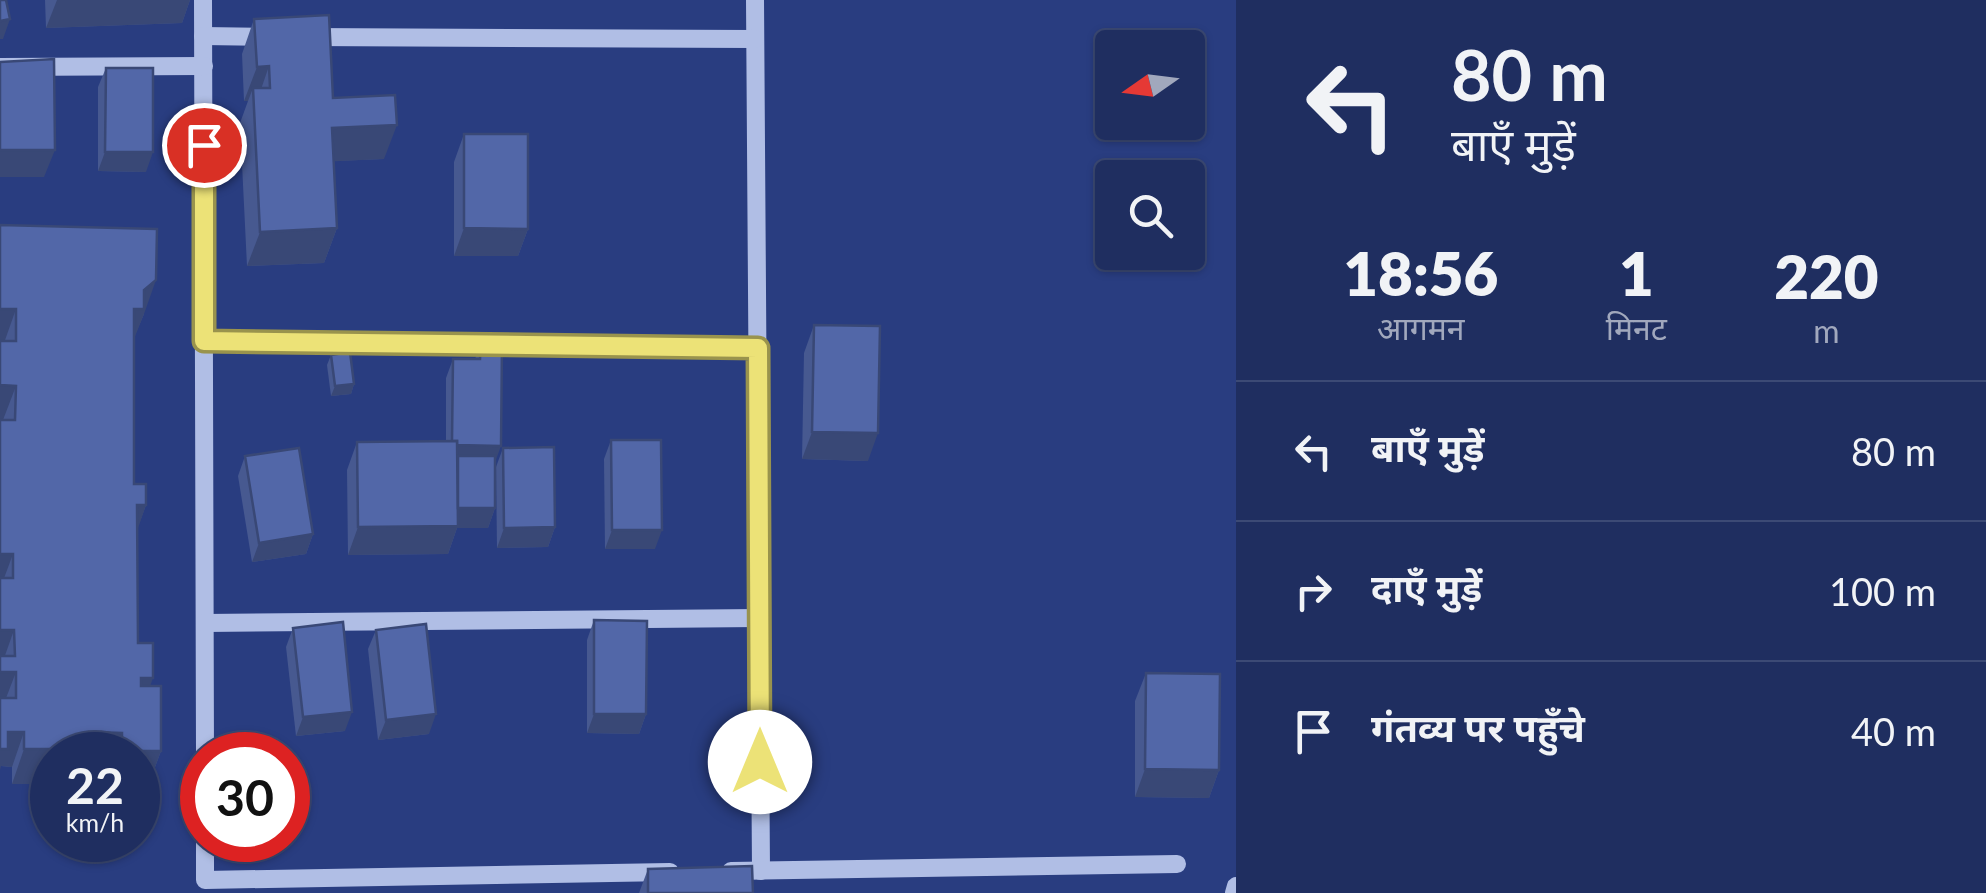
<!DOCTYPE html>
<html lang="hi">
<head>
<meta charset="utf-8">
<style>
	:root { --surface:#1f2e60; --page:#273666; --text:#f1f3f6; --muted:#a1a8bd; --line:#3c4a75 }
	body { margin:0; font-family:Lato,"Noto Sans Devanagari",sans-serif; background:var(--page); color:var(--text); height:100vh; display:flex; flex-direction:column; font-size:38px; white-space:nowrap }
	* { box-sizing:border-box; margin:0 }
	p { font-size:32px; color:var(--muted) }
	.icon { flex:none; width:55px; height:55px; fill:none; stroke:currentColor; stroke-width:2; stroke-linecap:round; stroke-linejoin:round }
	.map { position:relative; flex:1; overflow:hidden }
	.side { display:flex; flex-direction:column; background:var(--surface); width:750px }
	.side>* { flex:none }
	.top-card { background:#1f2e60; color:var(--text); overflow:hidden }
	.needle { width:65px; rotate:256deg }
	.tools { position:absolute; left:1095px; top:30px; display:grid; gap:20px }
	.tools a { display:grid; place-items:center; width:110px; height:110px; border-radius:10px; background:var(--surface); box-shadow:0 2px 8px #0004,0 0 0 2px var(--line); font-size:50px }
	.speed { position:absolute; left:30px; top:732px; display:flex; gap:20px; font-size:50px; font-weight:700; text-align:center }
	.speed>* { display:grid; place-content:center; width:130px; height:130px; border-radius:50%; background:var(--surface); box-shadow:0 2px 8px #0004,0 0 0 2px var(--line); line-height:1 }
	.speed small { font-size:25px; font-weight:400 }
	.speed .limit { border:15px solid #d22; background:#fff; color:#111 }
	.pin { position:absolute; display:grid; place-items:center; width:85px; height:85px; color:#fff; margin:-42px; border:5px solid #fff; border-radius:50%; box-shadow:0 2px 10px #0007 }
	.me { position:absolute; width:110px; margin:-55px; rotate:0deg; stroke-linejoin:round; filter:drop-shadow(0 0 8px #0008) }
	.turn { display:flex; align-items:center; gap:35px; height:210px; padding:0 50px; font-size:45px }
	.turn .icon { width:130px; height:130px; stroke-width:2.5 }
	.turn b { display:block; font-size:70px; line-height:85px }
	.eta { display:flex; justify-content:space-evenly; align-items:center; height:170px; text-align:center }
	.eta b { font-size:60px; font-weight:800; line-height:70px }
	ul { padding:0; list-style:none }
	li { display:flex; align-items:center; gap:30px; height:140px; padding:0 50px; border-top:2px solid var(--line) }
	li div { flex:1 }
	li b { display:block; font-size:38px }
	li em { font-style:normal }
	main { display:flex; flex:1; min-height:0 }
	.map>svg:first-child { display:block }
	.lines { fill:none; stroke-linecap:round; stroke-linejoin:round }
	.minor { stroke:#b0bee5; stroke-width:18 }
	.wall { fill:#475990 }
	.shaded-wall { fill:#394876 }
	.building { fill:#5267a8; stroke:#394876; stroke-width:2.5 }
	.route-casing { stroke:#99934d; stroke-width:25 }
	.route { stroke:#ece277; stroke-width:18 }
</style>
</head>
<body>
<main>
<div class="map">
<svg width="1236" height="893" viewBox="0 0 1236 893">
	<rect width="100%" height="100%" fill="#293d80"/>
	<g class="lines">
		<g class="minor">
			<path d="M203,0L205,755"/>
			<path d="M755,0L761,871"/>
			<path d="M203,36L270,37"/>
			<path d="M306,37L755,39"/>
			<path d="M0,67L204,66"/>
			<path d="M204,341L758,348"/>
			<path d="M205,623L759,618"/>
			<path d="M205,840V880L670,872"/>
			<path d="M731,871L1177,864"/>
			<path d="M1234,893L1236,886"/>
		</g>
	</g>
	<g class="wall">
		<path d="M45,0H190L182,23L46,28Z"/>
		<path d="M254,19L333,98L384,159L333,161L337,228L324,263L247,266L240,123L248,101H244L242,54Z"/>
		<path d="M106,68L146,172L98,171V87Z"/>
		<path d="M464,134L528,229L518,256H454V162Z"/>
		<path d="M0,225L144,314L134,337V484L146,505L137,529L138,643L150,686L161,751L148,786H138V755H52V784H12V767L1,766Z"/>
		<path d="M814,325L868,461L802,459L804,353Z"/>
		<path d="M481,344L495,462V508L488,528H457L448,554L348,555L347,470L357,442L446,441V378L453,359H475Z"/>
		<path d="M331,355L354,384L351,394L331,396L327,365Z"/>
		<path d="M611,440L655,549H605L604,459Z"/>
		<path d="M503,448L555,527L548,547L497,548L496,467Z"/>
		<path d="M245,456L313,534L306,554L252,562L238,476Z"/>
		<path d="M594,620L646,714L639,734L587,733V640Z"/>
		<path d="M293,628L345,731L296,736L286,647Z"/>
		<path d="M376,630L429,734L378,740L368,649Z"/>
		<path d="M1146,673L1219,770L1209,798L1135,797V701Z"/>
		<path d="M648,869L753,893H639Z"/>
	</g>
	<g class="shaded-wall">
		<path d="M57,0H190L182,23L46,28Z"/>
		<path d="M10,19L3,39H0V21Z"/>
		<path d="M269,66L257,101L253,88L248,101H244L257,67Z"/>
		<path d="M397,125L384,159L319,162L332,128Z"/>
		<path d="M0,150H55L44,177H0Z"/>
		<path d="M105,152H153L146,172L98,171Z"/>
		<path d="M337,228L324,263L247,266L260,232Z"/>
		<path d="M464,228L528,229L518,256H454Z"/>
		<path d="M156,280L144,314L132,344L134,309L144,290Z"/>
		<path d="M0,309H16L4,343H0Z"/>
		<path d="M354,384L351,394L331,396L335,386Z"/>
		<path d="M0,385L16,386L3,420H0Z"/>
		<path d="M812,432L878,433L868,461L802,459Z"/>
		<path d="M452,445L501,446L494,465L458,456Z"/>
		<path d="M137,505H146L134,540Z"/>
		<path d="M457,508H495L488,528H457L448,554L348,555L358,527Z"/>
		<path d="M555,527L548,547L497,548L504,528Z"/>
		<path d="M612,530H662L655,549H605Z"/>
		<path d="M313,534L306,554L252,562L259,543Z"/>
		<path d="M0,554H13L0,589Z"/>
		<path d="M0,630H14L2,664H0Z"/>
		<path d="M0,672H16L3,706H0Z"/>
		<path d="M141,678H153L141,712Z"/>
		<path d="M352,712L345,731L296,736L303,717Z"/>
		<path d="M436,714L429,734L378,740L386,720Z"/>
		<path d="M594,714H646L639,734L587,733Z"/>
		<path d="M8,732H24L12,767L1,766L0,770V749Z"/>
		<path d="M93,732L122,733L114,755H52V784H12L24,749Z"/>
		<path d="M122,751H161L148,786H138V755H121Z"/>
		<path d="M1145,769L1219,770L1209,798L1135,797Z"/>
	</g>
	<g class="building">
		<path d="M0,0H6L10,19L0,21Z"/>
		<path d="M329,15L333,98L395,95L397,125L332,128L337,228L260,232L253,88H270L269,66L257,67L254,19Z"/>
		<path d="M54,59L55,150H0V62Z"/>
		<path d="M106,68H153V152H105Z"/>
		<path d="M464,134H528V229L464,228Z"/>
		<path d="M0,225L157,229L156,280L144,290V309H134V484H146V505H137L138,643H153V678H141V686H161V751H122V733L93,732V749H24V732H8V749H0V698H16V672H0V656H15L14,630H0V578H13V554H0V420H15L16,386L0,385V341H16V309H0Z"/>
		<path d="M814,325L880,326L878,433L812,432Z"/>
		<path d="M481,344H502L501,446L457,445V441H452L453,359H480Z"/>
		<path d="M350,352L354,384L335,386L331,355Z"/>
		<path d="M611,440H661L662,530H612Z"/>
		<path d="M457,441L458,526L358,527L357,442Z"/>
		<path d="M554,447L555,527L504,528L503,448Z"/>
		<path d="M299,448L313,534L259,543L245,456Z"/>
		<rect x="458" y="456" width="37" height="52"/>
		<path d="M594,620L647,621L646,714H594Z"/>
		<path d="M343,622L352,712L303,717L293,628Z"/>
		<path d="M426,624L436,714L386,720L376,630Z"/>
		<path d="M1146,673L1220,674L1219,770L1145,769Z"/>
		<path d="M752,866L753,893H648V869Z"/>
	</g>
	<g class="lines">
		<defs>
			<path id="route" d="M204,145V341L758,348L760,762"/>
		</defs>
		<use href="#route" class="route-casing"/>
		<use href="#route" class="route"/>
	</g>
</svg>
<div class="tools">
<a><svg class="needle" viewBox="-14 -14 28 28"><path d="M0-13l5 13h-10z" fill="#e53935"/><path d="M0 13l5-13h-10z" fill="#a1a8bd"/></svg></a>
<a><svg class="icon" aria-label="search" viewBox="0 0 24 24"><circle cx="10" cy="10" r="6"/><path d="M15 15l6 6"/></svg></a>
</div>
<div class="speed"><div>22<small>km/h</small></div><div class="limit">30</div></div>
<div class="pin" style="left:204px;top:145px;background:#d93025"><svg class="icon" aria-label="arrive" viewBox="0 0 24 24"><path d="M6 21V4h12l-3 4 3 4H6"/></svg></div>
<svg class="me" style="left:760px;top:762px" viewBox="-20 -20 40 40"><circle r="19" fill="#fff"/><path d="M0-13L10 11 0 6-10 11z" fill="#ece277"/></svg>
</div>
<section class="side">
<div class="top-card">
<div class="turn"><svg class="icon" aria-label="left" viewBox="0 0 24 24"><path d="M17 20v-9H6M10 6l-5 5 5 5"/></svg><div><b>80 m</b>बाएँ मुड़ें</div></div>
</div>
<div class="eta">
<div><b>18:56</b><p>आगमन</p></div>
<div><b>1</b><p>मिनट</p></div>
<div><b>220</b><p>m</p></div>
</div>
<ul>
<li><svg class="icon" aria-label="left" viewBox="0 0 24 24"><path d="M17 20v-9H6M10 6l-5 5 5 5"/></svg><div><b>बाएँ मुड़ें</b></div><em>80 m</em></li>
<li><svg class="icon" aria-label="right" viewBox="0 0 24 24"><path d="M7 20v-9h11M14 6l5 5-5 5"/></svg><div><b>दाएँ मुड़ें</b></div><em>100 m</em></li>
<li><svg class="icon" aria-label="arrive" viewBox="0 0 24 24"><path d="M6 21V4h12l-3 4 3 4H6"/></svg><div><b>गंतव्य पर पहुँचे</b></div><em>40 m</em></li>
</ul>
</section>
</main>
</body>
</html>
